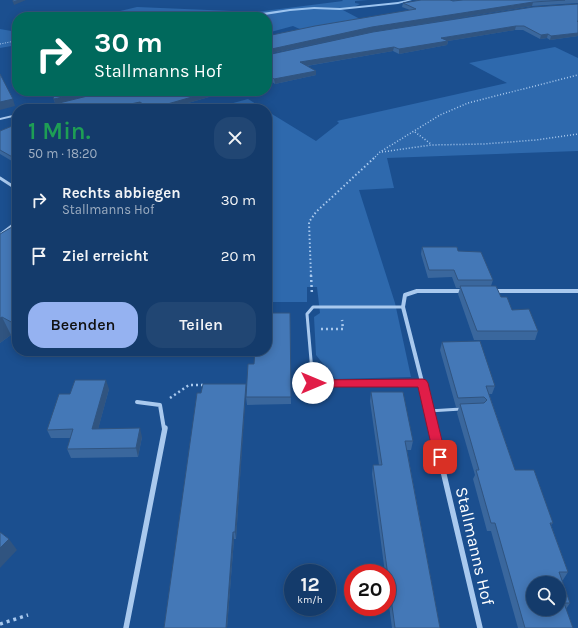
<!DOCTYPE html>
<html lang="de">
<head>
<meta charset="utf-8">
<style>
	:root { --surface:#143b6b; --page:#214673; --text:#f1f3f6; --muted:#9dadc1; --line:#33557e; --accent:#95b2f1 }
	body { margin:0; font-family:Karla,sans-serif; background:var(--page); color:var(--text); height:100vh; display:flex; flex-direction:column; font-size:15px; white-space:nowrap }
	* { box-sizing:border-box; margin:0 }
	p { font-size:13px; color:var(--muted) }
	.icon { flex:none; width:22px; height:22px; fill:none; stroke:currentColor; stroke-width:2; stroke-linecap:round; stroke-linejoin:round }
	.map { position:relative; flex:1; overflow:hidden }
	.panel { position:absolute; left:12px; top:104px; width:260px; height:252px; display:flex; flex-direction:column; background:var(--surface); border-radius:16px; box-shadow:0 2px 10px #0003,0 0 0 1px var(--line) }
	.panel>* { flex:none }
	.hud { position:absolute; left:12px; top:12px; width:260px; height:84px; border-radius:16px; box-shadow:0 2px 10px #0003,0 0 0 1px var(--line); background:#00695c; color:#fff; overflow:hidden }
	.tools { position:absolute; left:526px; top:576px; display:grid; gap:8px }
	.tools a { display:grid; place-items:center; width:40px; height:40px; border-radius:50%; background:var(--surface); box-shadow:0 2px 10px #0003,0 0 0 1px var(--line); font-size:20px }
	.speed { position:absolute; left:284px; top:564px; display:flex; gap:8px; font-size:20px; font-weight:700; text-align:center }
	.speed>* { display:grid; place-content:center; width:52px; height:52px; border-radius:50%; background:var(--surface); box-shadow:0 2px 10px #0003,0 0 0 1px var(--line); line-height:1 }
	.speed small { font-size:10px; font-weight:400 }
	.speed .limit { border:6px solid #d22; background:#fff; color:#111 }
	.pin { position:absolute; display:grid; place-items:center; width:34px; height:34px; color:#fff; margin:-17px; border-radius:8px; box-shadow:0 2px 6px #0006 }
	.me { position:absolute; width:44px; margin:-22px; rotate:90deg; stroke-linejoin:round; filter:drop-shadow(0 0 3px #0008) }
	.turn { display:flex; align-items:center; gap:14px; height:84px; padding:0 16px; font-size:18px }
	.turn .icon { width:52px; height:52px; stroke-width:2.5 }
	.turn b { display:block; font-size:28px; line-height:34px }
	.round { display:grid; place-items:center; flex:none; width:42px; height:42px; border-radius:16px; background:var(--page) }
	.headline { display:flex; align-items:center; justify-content:space-between; height:68px; padding:0 16px }
	h1 { font-size:24px; font-weight:600; line-height:30px; color:#1e9e55 }
	.button { display:flex; gap:8px; margin-top:auto; padding:8px 16px }
	.button a { flex:1; height:46px; border-radius:16px; background:var(--accent); color:#111; font-size:16px; font-weight:600; line-height:46px; text-align:center }
	.button a+a { background:var(--page); color:var(--text) }
	ul { padding:0; list-style:none }
	li { display:flex; align-items:center; gap:12px; height:56px; padding:0 16px }
	li div { flex:1 }
	li b { display:block; font-size:15px }
	li em { font-style:normal }
	.map>svg:first-child { display:block }
	.green { fill:#2e69ad }
	.lines { fill:none; stroke-linecap:round; stroke-linejoin:round }
	.stream { fill:#9cc4f0; fill-rule:evenodd }
	.path-far4 { stroke:#a9c9ee; stroke-width:1; stroke-dasharray:1 1.5; stroke-linecap:butt }
	.path-far3 { stroke:#a9c9ee; stroke-width:1.5; stroke-dasharray:1 2; stroke-linecap:butt }
	.path-far2 { stroke:#a9c9ee; stroke-width:2; stroke-dasharray:1.5 2.5; stroke-linecap:butt }
	.path-far1 { stroke:#a9c9ee; stroke-width:2.5; stroke-dasharray:2 3; stroke-linecap:butt }
	.path { stroke:#a9c9ee; stroke-width:3.5; stroke-dasharray:3 4; stroke-linecap:butt }
	.service { stroke:#a9c9ee; stroke-width:3 }
	.minor-far2 { stroke:#a9c9ee; stroke-width:3 }
	.minor-far1 { stroke:#a9c9ee; stroke-width:4 }
	.minor { stroke:#a9c9ee; stroke-width:5.5 }
	.tertiary { fill:#a9c9ee; fill-rule:evenodd }
	.wall { fill:#3a679d }
	.shaded-wall { fill:#305480 }
	.building { fill:#4478b7; stroke:#305480; fill-rule:evenodd }
	.route { fill:#e11d48; stroke:#92132f }
	.labels { text-anchor:middle; stroke-width:3.5; stroke-linejoin:round; paint-order:stroke }
	.near-street-label { font-size:17px; fill:#fff; stroke:#1b4f8f }
</style>
</head>
<body>
<div class="map">
<svg width="578" height="628" viewBox="0 0 578 628">
	<rect width="100%" height="100%" fill="#1b4f8f"/>
	<g class="green">
		<path d="M342,0H368L355,1V3L360,4L354,7L341,9L360,19L302,30L293,26L267,33V17H95L137,7L256,12L343,1Z"/>
		<path d="M0,29L17,32V45L0,48Z"/>
		<path d="M555,47L578,58V151L387,158L394,188L359,190L395,303L411,377L335,379L316,355L314,317L320,313L317,287H307V302H267V111L316,141L339,123L337,121L507,83L469,63Z"/>
		<path d="M248,99L264,109H211Z"/>
	</g>
	<g class="lines">
		<path class="stream" d="M407,0H412L398,4L340,10L314,9L290,11L252,17L262,13L290,9L314,7L340,8L398,2Z"/>
		<path class="path-far4" d="M0,44L15,41L17,39"/>
		<g class="path-far3">
			<path d="M415,132L431,144"/>
			<path d="M382,152L431,145L484,144L536,140L578,134"/>
			<path d="M373,159L380,152L440,115L468,103L578,75"/>
		</g>
		<path class="path-far2" d="M311,276L309,222L316,212L374,158"/>
		<g class="path-far1">
			<path d="M311,275L312,295"/>
			<path d="M321,329H343L342,320"/>
			<path d="M288,386H301"/>
			<path d="M170,398L189,385H205"/>
		</g>
		<path class="path" d="M0,624L28,615"/>
		<g class="service">
			<path d="M403,307H313L307,314L313,383H423"/>
			<path d="M429,411L461,409"/>
		</g>
		<g class="minor-far2">
			<path d="M0,178L17,189"/>
			<path d="M0,235L17,222"/>
		</g>
		<g class="minor-far1">
			<path d="M495,291H578"/>
			<path d="M137,402L160,405L164,429"/>
			<path d="M434,429L403,307L405,295L417,291H464"/>
		</g>
		<g class="minor">
			<path d="M433,428L480,628"/>
			<path d="M126,628L165,428"/>
		</g>
		<g class="tertiary">
			<path d="M65,103L67,104V105L49,109H42Z"/>
			<path d="M17,114V116L0,120V118Z"/>
		</g>
	</g>
	<g class="wall">
		<path d="M463,0H578V3L532,6L372,32L267,54V36L410,10L402,7L403,3Z"/>
		<path d="M578,4V36L550,40L547,38L540,39L523,30H515L448,41L447,45L399,54L393,51L307,66L316,75L275,84L268,79L267,80V55Z"/>
		<path d="M51,91H223L216,93V95L167,109H144L140,107L130,109H57Z"/>
		<path d="M17,124V164L0,154V131Z"/>
		<path d="M17,224V339L11,335L0,343V234Z"/>
		<path d="M422,247L458,251L493,280L491,286L512,310L538,331L535,340H474L458,294L460,288H456L452,277L428,278L421,254Z"/>
		<path d="M290,313L291,404L247,405L246,397L254,364Z"/>
		<path d="M442,342L495,386L492,394H489L515,470L553,523L551,525L568,572L563,580H562L570,603L566,609L573,628H518L491,531H487L473,479L475,475L457,413L459,407H456L440,350Z"/>
		<path d="M246,384L236,539H234L227,628H164L201,393Z"/>
		<path d="M109,389L98,429L142,437L138,457L71,458L67,449L71,438H51L47,430L70,394Z"/>
		<path d="M371,392L413,441L411,450H407L440,628H392L387,590V573H385L372,474L373,465H379L370,401Z"/>
	</g>
	<g class="shaded-wall">
		<path d="M19,0H26L14,5L13,2Z"/>
		<path d="M533,2L532,6L372,32L267,54V50L372,27Z"/>
		<path d="M516,26L515,30L448,41L447,45L399,54V49L441,38Z"/>
		<path d="M578,33V36L550,40L551,36Z"/>
		<path d="M548,34L547,38L540,39L541,35Z"/>
		<path d="M394,47L393,51L300,67V62Z"/>
		<path d="M316,71V75L275,84L274,79Z"/>
		<path d="M88,91H109L55,104L54,99Z"/>
		<path d="M213,91H223L216,93V95L167,109H150Z"/>
		<path d="M13,99L15,106L0,110V102Z"/>
		<path d="M140,102V107L130,109H107Z"/>
		<path d="M2,317L11,335L0,343V318Z"/>
		<path d="M17,320V332L13,323Z"/>
		<path d="M106,380L109,389L96,437L92,429Z"/>
		<path d="M246,384V392L236,539L235,532Z"/>
		<path d="M140,428L142,437L138,457L136,448Z"/>
		<path d="M233,532L234,539L227,628H226Z"/>
		<path d="M9,539L17,550L0,568V548Z"/>
	</g>
	<g class="building">
		<path d="M13,0H19L13,2Z"/>
		<path d="M421,0H450L453,1L463,0H565L533,2L372,27L267,50V36L315,26L416,9L403,3Z"/>
		<path d="M578,4V21H577L578,22V33L551,36L548,34L541,35L524,26H516L441,38L448,41L399,49L394,47L300,62L316,71L274,79L268,75H267V55L373,32L533,7Z"/>
		<path d="M0,74L13,99L0,102Z"/>
		<path d="M51,91H88L54,99Z"/>
		<path d="M108,91H213L150,109L140,102L107,109H57L55,104Z"/>
		<path d="M17,124V159H16L0,150V131Z"/>
		<path d="M17,224V320L13,323L2,317L0,318V234Z"/>
		<path d="M422,247H457L458,251L481,252L493,280H458L454,270H429Z"/>
		<path d="M460,286H496L501,297H507L512,310L529,309L538,331H477Z"/>
		<path d="M267,313H290L291,397H246L248,364H254L255,351H267Z"/>
		<path d="M480,341L495,386H486L515,470H534L553,523H550L568,572H559L570,603H564L573,628H525L495,523H491L476,470H479L460,404L484,403L487,400L484,397L458,398L442,342ZM533,583H559V609H533Z"/>
		<path d="M75,380H106L92,429L140,428L136,448L67,449L73,429L47,430L59,394H70Z"/>
		<path d="M203,384H246L235,532H233L226,628H164L197,393H201Z"/>
		<path d="M371,392H403L413,441H405L440,628H395L373,465H382Z"/>
		<path d="M0,532L9,539L0,548Z"/>
	</g>
	<path class="route" d="M423,379L426,380L428,383L446,457L444,461L440,462L436,461L434,457L418,387H313L310,386L308,383L310,381L313,380Z"/>
	<g class="labels">
		<g class="near-street-label">
			<text transform="translate(475 546) rotate(77)" y="6">Stallmanns Hof</text>
		</g>
	</g>
</svg>
<div class="tools">
<a><svg class="icon" aria-label="search" viewBox="0 0 24 24"><circle cx="10" cy="10" r="6"/><path d="M15 15l6 6"/></svg></a>
</div>
<div class="speed"><div>12<small>km/h</small></div><div class="limit">20</div></div>
<div class="pin" style="left:440px;top:457px;background:#d93025"><svg class="icon" aria-label="arrive" viewBox="0 0 24 24"><path d="M6 21V4h12l-3 4 3 4H6"/></svg></div>
<svg class="me" style="left:313px;top:383px" viewBox="-20 -20 40 40"><circle r="19" fill="#fff"/><path d="M0-13L10 11 0 6-10 11z" fill="#e11d48"/></svg>
<div class="hud">
<div class="turn"><svg class="icon" aria-label="right" viewBox="0 0 24 24"><path d="M7 20v-9h11M14 6l5 5-5 5"/></svg><div><b>30 m</b>Stallmanns Hof</div></div>
</div>
<section class="panel">
<div class="headline"><div><h1>1 Min.</h1><p>50 m · 18:20</p></div><a class="round"><svg class="icon" aria-label="close" viewBox="0 0 24 24"><path d="M6 6l12 12M18 6L6 18"/></svg></a></div>
<ul>
<li><svg class="icon" aria-label="right" viewBox="0 0 24 24"><path d="M7 20v-9h11M14 6l5 5-5 5"/></svg><div><b>Rechts abbiegen</b><p>Stallmanns Hof</p></div><em>30 m</em></li>
<li><svg class="icon" aria-label="arrive" viewBox="0 0 24 24"><path d="M6 21V4h12l-3 4 3 4H6"/></svg><div><b>Ziel erreicht</b></div><em>20 m</em></li>
</ul>
<div class="button"><a>Beenden</a><a>Teilen</a></div>
</section>
</div>
</body>
</html>
